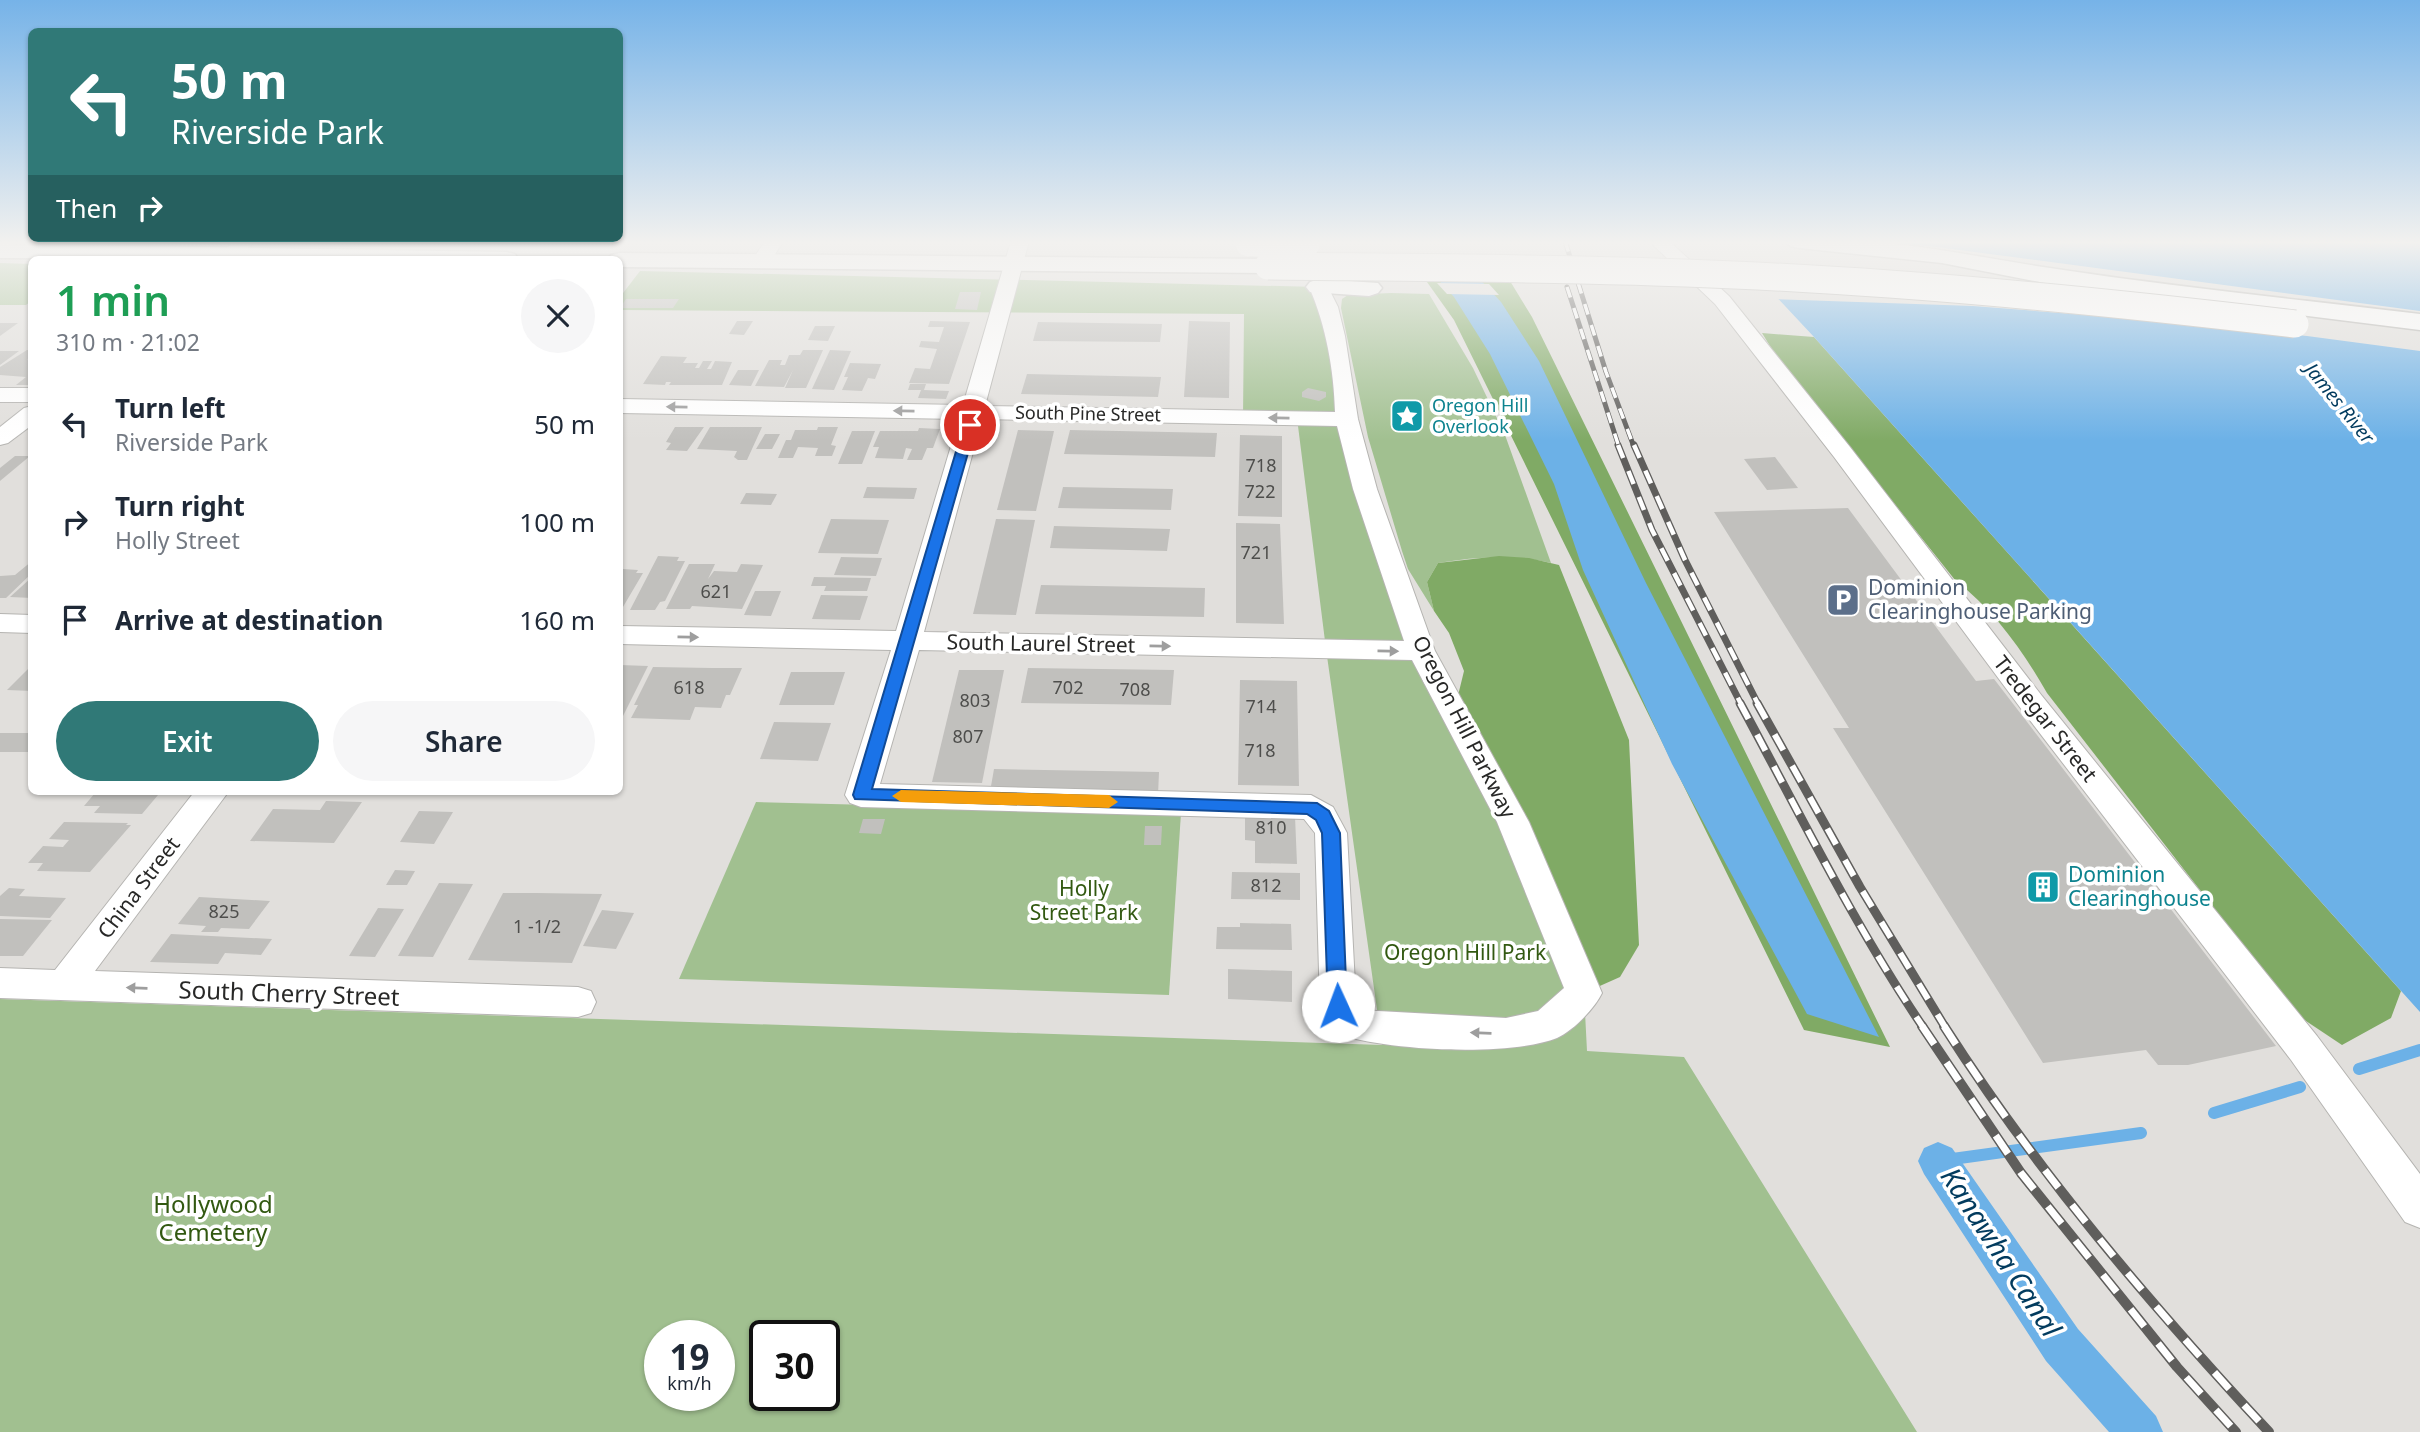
<!DOCTYPE html>
<html lang="en">
<head>
<meta charset="utf-8">
<style>
	:root { --surface:#fff; --page:#f6f6f7; --text:#1f2937; --muted:#747a83; --accent:#307977 }
	body { margin:0; font-family:"Noto Sans",sans-serif; background:var(--page); color:var(--text); height:100vh; display:flex; flex-direction:column; font-size:26px; white-space:nowrap }
	* { box-sizing:border-box; margin:0 }
	p { font-size:23px; color:var(--muted) }
	.icon { flex:none; width:38px; height:38px; fill:none; stroke:currentColor; stroke-width:2; stroke-linecap:round; stroke-linejoin:round }
	.map { position:relative; flex:1; overflow:hidden }
	.side { position:absolute; left:28px; top:256px; width:595px; height:539px; display:flex; flex-direction:column; background:var(--surface); border-radius:10px; box-shadow:0 2px 5px #0004 }
	.side>* { flex:none }
	.top-card { position:absolute; left:28px; top:28px; width:595px; height:214px; border-radius:10px; box-shadow:0 2px 5px #0004; background:#307977; color:#fff; overflow:hidden }
	.speed { position:absolute; left:644px; top:1320px; display:flex; gap:14px; font-size:35px; font-weight:700; text-align:center }
	.speed>* { display:grid; place-content:center; width:91px; height:91px; border-radius:50%; background:var(--surface); box-shadow:0 2px 5px #0004; line-height:1 }
	.speed small { font-size:18px; font-weight:400 }
	.speed .limit { border:4px solid #111; border-radius:10px; background:#fff; color:#111 }
	.pin { position:absolute; display:grid; place-items:center; width:60px; height:60px; color:#fff; margin:-30px; border:4px solid #fff; border-radius:50%; box-shadow:0 2px 7px #0007 }
	.me { position:absolute; width:77px; margin:-38px; rotate:358deg; stroke-linejoin:round; filter:drop-shadow(0 0 5px #0008) }
	.turn { display:flex; align-items:center; gap:24px; height:147px; padding:0 28px; font-size:32px }
	.turn .icon { width:91px; height:91px; stroke-width:2.5 }
	.turn b { display:block; font-size:49px; line-height:60px }
	.then { display:flex; align-items:center; height:66px; padding:0 28px; background:#0003; gap:14px; font-size:26px }
	.round { display:grid; place-items:center; flex:none; width:74px; height:74px; border-radius:37px; background:var(--page) }
	.summary { display:flex; align-items:center; justify-content:space-between; height:119px; padding:0 28px }
	h1 { font-size:42px; font-weight:600; line-height:52px; color:#1e9e55 }
	.cta { display:flex; gap:14px; margin-top:auto; padding:14px 28px }
	.cta a { flex:1; height:80px; border-radius:42px; background:var(--accent); color:#fff; font-size:28px; font-weight:600; line-height:80px; text-align:center }
	.cta a+a { background:var(--page); color:var(--text) }
	ul { padding:0; list-style:none }
	li { display:flex; align-items:center; gap:21px; height:98px; padding:0 28px }
	li div { flex:1 }
	li b { display:block; font-size:26px }
	li em { font-style:normal }
	.map>svg:first-child { display:block }
	.green { fill:#a1c090; fill-rule:evenodd }
	.forest { fill:#80aa65 }
	.water { fill:#6cb1e7 }
	.pier { fill:#e1dfdc }
	.lines { fill:none; stroke-linecap:round; stroke-linejoin:round }
	.stream { stroke:#6cb1e7; stroke-width:12 }
	.canal { fill:#6cb1e7; fill-rule:evenodd }
	.building { fill:#c1c0bd }
	.street-casing { stroke:#b5b4b1; stroke-width:2 }
	.primary-casing { stroke:#b5b4b1; stroke-width:3 }
	.street { fill:#fff; fill-rule:evenodd }
	.primary { fill:#fff; fill-rule:evenodd }
	.rail-far3-casing { stroke:#5f5e5c; stroke-width:5 }
	.rail-far2-casing { stroke:#5f5e5c; stroke-width:7 }
	.rail-far1-casing { stroke:#5f5e5c; stroke-width:9 }
	.rail-casing { stroke:#5f5e5c; stroke-width:10 }
	.rail-far3 { stroke:#fff; stroke-width:3.5; stroke-dasharray:11; stroke-linecap:butt }
	.rail-far2 { stroke:#fff; stroke-width:4.5; stroke-dasharray:14; stroke-linecap:butt }
	.rail-far1 { stroke:#fff; stroke-width:6; stroke-dasharray:18; stroke-linecap:butt }
	.rail { stroke:#fff; stroke-width:7; stroke-dasharray:22; stroke-linecap:butt }
	.primary-bridge-casing { stroke:#b5b4b1; stroke-width:29; stroke-linecap:butt }
	.primary-bridge { stroke:#fff; stroke-width:27 }
	.oneway { fill:#9e9e9e }
	.route { fill:#1a73e8; stroke:#114b97; stroke-width:2 }
	.slow { fill:#f59e0b }
	.labels { text-anchor:middle; stroke-width:7; stroke-linejoin:round; paint-order:stroke }
	.far-culture-label { font-size:18px; fill:#0d838f; stroke:#fff; text-anchor:start }
	.far-street-label { font-size:18px; fill:#282827; stroke:#fff }
	.number-label { font-size:18px; fill:#4e4e4c }
	.far-water-label { font-size:19px; font-style:italic; fill:#023b5e; stroke:#fff }
	.service-label { font-size:21px; fill:#4e5e75; stroke:#fff; text-anchor:start }
	.street-label { font-size:21px; fill:#282827; stroke:#fff }
	.culture-label { font-size:21px; fill:#0d838f; stroke:#fff; text-anchor:start }
	.park-label { font-size:21px; fill:#325911; stroke:#fff }
	.near-street-label { font-size:24px; fill:#282827; stroke:#fff }
	.near-park-label { font-size:24px; fill:#325911; stroke:#fff }
	.near-water-label { font-size:28px; font-style:italic; fill:#023b5e; stroke:#fff }
</style>
</head>
<body>
<div class="map">
<svg width="2420" height="1432" viewBox="0 0 2420 1432">
	<rect width="100%" height="100%" fill="#e1dfdc"/>
	<g class="green">
		<path d="M0,263L31,264V301L26,305H0Z"/>
		<path d="M640,271L1319,287L1376,524L1584,993L1587,1051L1684,1057L1917,1432H0V999L1382,1045L1326,649L1297,418L1243,417L1244,314L620,310V297ZM660,1335H719V1395H660ZM765,1335H824V1395H765Z"/>
		<path d="M1391,293L1429,294L1473,368L1505,435L1551,563C1513,554 1476,557 1438,563L1427,582L1434,611L1408,569L1402,551L1368,437L1341,308L1342,299L1348,295Z"/>
		<path d="M756,802L1181,813L1169,995L679,979Z"/>
	</g>
	<g class="forest">
		<path d="M1487,276L1510,281L1532,317L1890,1047L1804,1030L1454,320L1427,282Z"/>
		<path d="M1762,333L1814,337L2401,991L2391,1018L2342,1045L2297,1015L2047,693C2023,651 1994,610 1955,580L1773,351Z"/>
		<path d="M1499,556L1529,558L1559,565L1629,740L1639,945L1620,977L1584,993L1454,712L1464,671L1449,633L1434,611L1427,582L1438,563Z"/>
	</g>
	<g class="water">
		<path d="M1403,241H1444L1501,302L1539,361L1646,583L1879,1037L1807,1014L1672,764L1583,570L1554,484L1490,354L1454,297Z"/>
		<path d="M1724,241H2420V1012L1814,337Z"/>
	</g>
	<g class="pier">
		<path d="M1400,241H1449L1483,277H1432Z"/>
		<path d="M1720,241H1873L1937,247L2420,311V351L2307,336L2099,316L1973,306L1774,299Z"/>
		<path d="M1437,283L1489,284L1499,295L1447,294Z"/>
	</g>
	<g class="lines">
		<g class="stream">
			<path d="M2359,1069L2420,1050"/>
			<path d="M2214,1113L2300,1087"/>
			<path d="M1938,1161L2141,1133"/>
		</g>
		<path class="canal" d="M1938,1142L1952,1148L2078,1329L2156,1416L2163,1432H2109L2046,1361L1924,1174L1918,1161L1924,1148Z"/>
	</g>
	<g class="building">
		<path d="M960,292H981L977,310L955,309Z"/>
		<path d="M626,299H679L673,308H620Z"/>
		<path d="M737,321H753L744,335L729,334Z"/>
		<path d="M930,321L970,322L949,384L909,383L915,368L930,369L937,349L919,347L921,341L939,342L944,327H928Z"/>
		<path d="M1189,321L1230,322L1229,398L1184,397Z"/>
		<path d="M1038,322L1162,324L1160,342L1033,341Z"/>
		<path d="M0,323H18L0,336Z"/>
		<path d="M815,326H835L828,341L808,340Z"/>
		<path d="M27,350H32V357L27,360H32V385H16L26,377L0,375V367Z"/>
		<path d="M803,350H823L806,388H785L793,370L784,387L755,386L769,360H782L780,365H785L789,355H800Z"/>
		<path d="M830,350L851,351L834,390L812,389Z"/>
		<path d="M0,351H19L0,365Z"/>
		<path d="M661,356L687,357L683,363H698L695,368H699L703,361H712L707,369H711L715,361L732,362L722,385H669L671,382H666L665,385L643,384Z"/>
		<path d="M850,363L881,364L875,379L868,378L862,391L842,390L848,377H844Z"/>
		<path d="M738,370H759L751,386L729,385Z"/>
		<path d="M1027,374L1161,377L1158,397L1021,394Z"/>
		<path d="M910,384H926L924,390L949,391L946,399L918,398L921,390H908Z"/>
		<path d="M1308,388L1326,392V397L1319,401L1302,397V392Z"/>
		<path d="M675,427H704L687,451L666,450L671,443L666,442Z"/>
		<path d="M710,427H762L747,460H738L734,457L737,451L697,449Z"/>
		<path d="M818,427H838L831,445L836,446L832,456H815L818,448L798,447L793,458H778L786,440H791L795,430H817Z"/>
		<path d="M919,428L940,429L933,448H927L922,460H907L912,449L906,448L903,459L875,458L879,447H873L880,431H918Z"/>
		<path d="M1018,430L1054,431L1036,511L997,510Z"/>
		<path d="M1070,430L1217,433L1215,457L1064,454Z"/>
		<path d="M852,431H875L862,464H838Z"/>
		<path d="M765,434H780L772,449H756Z"/>
		<path d="M1240,435L1282,436V517L1238,516Z"/>
		<path d="M15,456H30L0,481V468Z"/>
		<path d="M1775,457L1798,488L1767,490L1744,459Z"/>
		<path d="M867,487L917,488L914,499L863,498Z"/>
		<path d="M1063,487L1173,489L1171,510L1058,508Z"/>
		<path d="M746,493L777,494L771,505L740,504Z"/>
		<path d="M1848,508L1976,681L1994,679L2276,1046L2188,1065H2158L2146,1050L2043,1063L1833,728H1849L1714,512Z"/>
		<path d="M831,519L889,520L878,554L818,553Z"/>
		<path d="M996,519L1035,520L1016,615L973,614Z"/>
		<path d="M1236,523L1280,524L1284,624L1236,623Z"/>
		<path d="M1054,526L1170,529L1167,551L1050,548Z"/>
		<path d="M658,556L679,557L677,561H685L665,601L660,602L655,610H630Z"/>
		<path d="M841,557L882,558L876,576L834,575Z"/>
		<path d="M32,561V571L28,574H31L6,598H0V576L15,575Z"/>
		<path d="M689,564H715L708,579L714,571L737,572L741,564L763,565L742,609L692,606L690,609H666Z"/>
		<path d="M623,569L638,570L636,573H643L620,612V572Z"/>
		<path d="M32,577V598L10,597Z"/>
		<path d="M814,577L871,578L867,591H824L826,586H811Z"/>
		<path d="M1041,585L1205,588L1204,617L1035,614Z"/>
		<path d="M755,591H781L771,616L744,615Z"/>
		<path d="M821,595L868,596L860,620L812,619Z"/>
		<path d="M32,665V691L7,690Z"/>
		<path d="M620,665L648,666L623,716H620Z"/>
		<path d="M653,667L712,668H742L730,695H726L721,708L695,707L690,720L631,718L638,705H634Z"/>
		<path d="M1028,668L1174,670L1171,705L1021,703Z"/>
		<path d="M959,670H1004L982,783L932,782Z"/>
		<path d="M791,672H845L834,705H779Z"/>
		<path d="M1240,680L1297,681L1299,786L1238,785Z"/>
		<path d="M774,722L831,723L818,761L760,759Z"/>
		<rect x="0" y="733" width="32" height="19"/>
		<path d="M994,769L1159,772L1158,795L990,792Z"/>
		<path d="M95,793L158,795L142,814L94,813L100,806H84Z"/>
		<path d="M326,801L362,802L334,843L250,841L273,809L320,810Z"/>
		<path d="M419,811L453,812L434,844L400,842Z"/>
		<path d="M1245,815L1295,816L1297,864L1255,863V841L1245,840Z"/>
		<path d="M863,819H885L881,834L859,833Z"/>
		<path d="M64,822L128,823L126,825H131L90,872L37,871L43,863H28L43,846L63,847L69,840L49,839Z"/>
		<path d="M1145,826H1162L1161,845H1144Z"/>
		<path d="M395,870L415,871L407,885H386Z"/>
		<path d="M1232,872L1300,873V900L1231,899Z"/>
		<path d="M439,883L473,884L433,957L398,956Z"/>
		<path d="M9,888L25,889L19,896L66,898L50,918L0,916V896Z"/>
		<path d="M503,893H537L602,894L572,963L468,960Z"/>
		<path d="M199,897L270,901L249,929L221,928L218,932H201L206,926L178,924Z"/>
		<path d="M378,908L404,909L375,957L349,956Z"/>
		<path d="M602,910L634,913L616,949L583,946Z"/>
		<path d="M0,919L52,920L23,956H0Z"/>
		<path d="M1240,923L1291,924L1292,950L1216,949L1217,927H1240Z"/>
		<path d="M171,934L272,939L261,955L225,953L218,964L150,962Z"/>
		<path d="M1228,969L1292,971V1002L1228,999Z"/>
	</g>
	<g class="lines">
		<defs>
			<g id="street">
				<path d="M235,241H255L236,259H214Z"/>
				<path d="M765,241H783L768,266H754L751,262Z"/>
				<path d="M1011,241H1029L985,406L1335,412C1334,371 1326,325 1309,287L1312,283H1326L1338,307L1345,336L1358,419L1377,489L1435,651L1529,822L1602,993C1595,1008 1573,1031 1557,1038C1509,1057 1384,1051 1335,1033L1320,1006L1315,833L1304,819L861,807L850,803L845,795L891,650L620,644V626L896,631L959,419L620,413V399L963,405ZM982,419L1337,426L1353,489L1404,641L924,632ZM919,650L1412,660L1497,822L1564,988L1538,1011L1506,1018L1360,1010L1356,1003L1347,833L1333,807L1311,795L880,784Z"/>
				<path d="M1649,241H1669L1729,296L1850,447L2042,696L2317,1036L2420,1174V1228L2405,1222L2291,1060L2022,710L1834,457L1715,304Z"/>
				<rect x="0" y="388" width="32" height="14"/>
				<path d="M32,406V425L8,443L0,445V427L24,408Z"/>
				<path d="M0,614L32,615V633L0,632Z"/>
				<path d="M195,791H229L95,971L578,987L591,991L596,1002L591,1013L578,1017L0,998V968L55,970Z"/>
			</g>
			<g id="primary">
				<path d="M1787,241C1876,234 1963,255 2050,268C2173,287 2297,299 2420,314V330L2050,284L1942,263L1799,248L1790,246Z"/>
				<path d="M0,244L506,252L515,254L518,259L0,258Z"/>
				<path d="M620,253L1268,259L1277,261L1280,266L1277,271L1268,273L620,267V259H608L611,255Z"/>
				<path d="M1319,279L1378,283L1382,288L1378,293L1369,296L1310,292L1306,287L1310,282Z"/>
			</g>
		</defs>
		<use href="#street" class="street-casing"/>
		<use href="#primary" class="primary-casing"/>
		<use href="#street" class="street"/>
		<use href="#primary" class="primary"/>
		<defs>
			<g id="rail-far3">
				<path d="M1565,241L1606,372L1634,447"/>
				<path d="M1567,287L1619,447"/>
			</g>
			<g id="rail-far2">
				<path d="M1618,445L1652,530L1741,704"/>
				<path d="M1634,445L1685,560L1758,704"/>
			</g>
			<g id="rail-far1">
				<path d="M1740,703C1799,812 1854,925 1923,1027"/>
				<path d="M1757,703L1860,887L1945,1027"/>
			</g>
			<g id="rail">
				<path d="M1922,1026L2021,1173L2177,1367L2236,1432"/>
				<path d="M1944,1026C2037,1172 2151,1305 2269,1432"/>
			</g>
		</defs>
		<use href="#rail-far3" class="rail-far3-casing"/>
		<use href="#rail-far2" class="rail-far2-casing"/>
		<use href="#rail-far1" class="rail-far1-casing"/>
		<use href="#rail" class="rail-casing"/>
		<use href="#rail-far3" class="rail-far3"/>
		<use href="#rail-far2" class="rail-far2"/>
		<use href="#rail-far1" class="rail-far1"/>
		<use href="#rail" class="rail"/>
		<defs>
			<g id="primary-bridge">
				<path d="M1249,243L1306,244"/>
				<path d="M1268,266C1449,268 1631,268 1812,279C1973,288 2134,305 2295,324"/>
			</g>
		</defs>
		<use href="#primary-bridge" class="primary-bridge-casing"/>
		<use href="#primary-bridge" class="primary-bridge"/>
	</g>
	<defs><path id="oneway-solid" d="M-6-.8H1V-3.2L6.5 0L1 3.2V.8H-6Z" transform="scale(1.75)"/></defs>
	<g class="oneway">
		<use href="#oneway-solid" transform="translate(677 407) rotate(-179)"/>
		<use href="#oneway-solid" transform="translate(904 411) rotate(-179)"/>
		<use href="#oneway-solid" transform="translate(1279 418) rotate(-179)"/>
		<use href="#oneway-solid" transform="translate(688 637) rotate(1)"/>
		<use href="#oneway-solid" transform="translate(1160 646) rotate(1)"/>
		<use href="#oneway-solid" transform="translate(1388 651) rotate(1)"/>
		<use href="#oneway-solid" transform="translate(137 988) rotate(-178)"/>
		<use href="#oneway-solid" transform="translate(1481 1033) rotate(-178)"/>
	</g>
	<linearGradient id="sky" x2="0" y2="1"><stop stop-color="#76b3e8"/><stop offset="0.55" stop-color="#f2f1ef"/><stop offset="1" stop-color="#f2f1ef" stop-opacity="0"/></linearGradient>
	<rect width="2420" height="441" fill="url(#sky)"/>
	<path class="route" d="M970,421L976,425L872,789L1317,803L1329,811L1340,833L1347,1006L1344,1012L1338,1015L1331,1012L1328,1006L1322,833L1316,820L1307,814L855,799L853,795L964,425Z"/>
	<path class="slow" d="M901,790L1109,795L1118,802L1109,808L901,802L892,796Z"/>
	<defs>
		<symbol id="sight-square" viewBox="-11 -11 22 22"><rect x="-9" y="-9" width="18" height="18" rx="4" fill="#0f9aa8" stroke="#fff"/><path d="M0-6L1.8-2.2L6-1.7L2.9 1.2L3.7 5.4L0 3.3L-3.7 5.4L-2.9 1.2L-6-1.7L-1.8-2.2Z" fill="#fff"/></symbol>
		<symbol id="parking-square" viewBox="-11 -11 22 22"><rect x="-9" y="-9" width="18" height="18" rx="4" fill="#5c6f8a" stroke="#fff"/><path d="M-3.5-5.5H1a3.5 3.5 0 0 1 0 7H-1V5.5H-3.5ZM-1-3.4V-.6H.8a1.4 1.4 0 0 0 0-2.8Z" fill="#fff"/></symbol>
		<symbol id="building-square" viewBox="-11 -11 22 22"><rect x="-9" y="-9" width="18" height="18" rx="4" fill="#0f9aa8" stroke="#fff"/><path d="M-4-6H4V6H1V3H-1V6H-4ZM-2.5-4.3h1.7v1.8h-1.7ZM.8-4.3h1.7v1.8H.8ZM-2.5-1h1.7V.8h-1.7ZM.8-1h1.7V.8H.8Z" fill="#fff"/></symbol>
	</defs>
	<g fill-rule="evenodd">
		<use href="#sight-square" x="1388" y="397" width="38" height="38"/>
		<use href="#parking-square" x="1824" y="581" width="38" height="38"/>
		<use href="#building-square" x="2024" y="868" width="38" height="38"/>
	</g>
	<g class="labels">
		<g class="far-culture-label">
			<text x="1432" y="412">Oregon Hill<tspan x="1432" dy="21">Overlook</tspan></text>
		</g>
		<g class="far-street-label">
			<text transform="translate(1088 414) rotate(1)" y="6">South Pine Street</text>
		</g>
		<g class="number-label">
			<text x="1261" y="472">718</text>
			<text x="1260" y="498">722</text>
			<text x="1256" y="559">721</text>
			<text x="716" y="598">621</text>
			<text x="689" y="694">618</text>
			<text x="1068" y="694">702</text>
			<text x="1135" y="696">708</text>
			<text x="975" y="707">803</text>
			<text x="1261" y="713">714</text>
			<text x="968" y="743">807</text>
			<text x="1260" y="757">718</text>
			<text x="1271" y="834">810</text>
			<text x="1266" y="892">812</text>
			<text x="224" y="918">825</text>
			<text x="537" y="933">1 -1/2</text>
		</g>
		<g class="far-water-label">
			<text transform="translate(2340 403) rotate(51)" y="7">James River</text>
		</g>
		<g class="service-label">
			<text x="1868" y="595">Dominion<tspan x="1868" dy="24">Clearinghouse Parking</tspan></text>
		</g>
		<g class="street-label">
			<text transform="translate(1041 644) rotate(1)" y="7">South Laurel Street</text>
			<text transform="translate(2045 719) rotate(52)" y="7">Tredegar Street</text>
			<text transform="translate(1464 727) rotate(63)" y="7">Oregon Hill Parkway</text>
			<text transform="translate(139 888) rotate(-53)" y="7">China Street</text>
		</g>
		<g class="culture-label">
			<text x="2068" y="882">Dominion<tspan x="2068" dy="24">Clearinghouse</tspan></text>
		</g>
		<g class="park-label">
			<text x="1084" y="896">Holly<tspan x="1084" dy="24">Street Park</tspan></text>
			<text x="1465" y="960">Oregon Hill Park</text>
		</g>
		<g class="near-street-label">
			<text transform="translate(289 994) rotate(2)" y="8">South Cherry Street</text>
		</g>
		<g class="near-park-label">
			<text x="213" y="1213">Hollywood<tspan x="213" dy="28">Cemetery</tspan></text>
		</g>
		<g class="near-water-label">
			<text transform="translate(2001 1252) rotate(57)" y="10">Kanawha Canal</text>
		</g>
	</g>
</svg>
<div class="speed"><div>19<small>km/h</small></div><div class="limit">30</div></div>
<div class="pin" style="left:970px;top:425px;background:#d93025"><svg class="icon" aria-label="arrive" viewBox="0 0 24 24"><path d="M6 21V4h12l-3 4 3 4H6"/></svg></div>
<svg class="me" style="left:1338px;top:1006px" viewBox="-20 -20 40 40"><circle r="19" fill="#fff"/><path d="M0-13L10 11 0 6-10 11z" fill="#1a73e8"/></svg>
<div class="top-card">
<div class="turn"><svg class="icon" aria-label="left" viewBox="0 0 24 24"><path d="M17 20v-9H6M10 6l-5 5 5 5"/></svg><div><b>50 m</b>Riverside Park</div></div>
<div class="then">Then<svg class="icon" aria-label="right" viewBox="0 0 24 24"><path d="M7 20v-9h11M14 6l5 5-5 5"/></svg></div>
</div>
<section class="side">
<div class="summary"><div><h1>1 min</h1><p>310 m · 21:02</p></div><a class="round"><svg class="icon" aria-label="close" viewBox="0 0 24 24"><path d="M6 6l12 12M18 6L6 18"/></svg></a></div>
<ul>
<li><svg class="icon" aria-label="left" viewBox="0 0 24 24"><path d="M17 20v-9H6M10 6l-5 5 5 5"/></svg><div><b>Turn left</b><p>Riverside Park</p></div><em>50 m</em></li>
<li><svg class="icon" aria-label="right" viewBox="0 0 24 24"><path d="M7 20v-9h11M14 6l5 5-5 5"/></svg><div><b>Turn right</b><p>Holly Street</p></div><em>100 m</em></li>
<li><svg class="icon" aria-label="arrive" viewBox="0 0 24 24"><path d="M6 21V4h12l-3 4 3 4H6"/></svg><div><b>Arrive at destination</b></div><em>160 m</em></li>
</ul>
<div class="cta"><a>Exit</a><a>Share</a></div>
</section>
</div>
</body>
</html>
